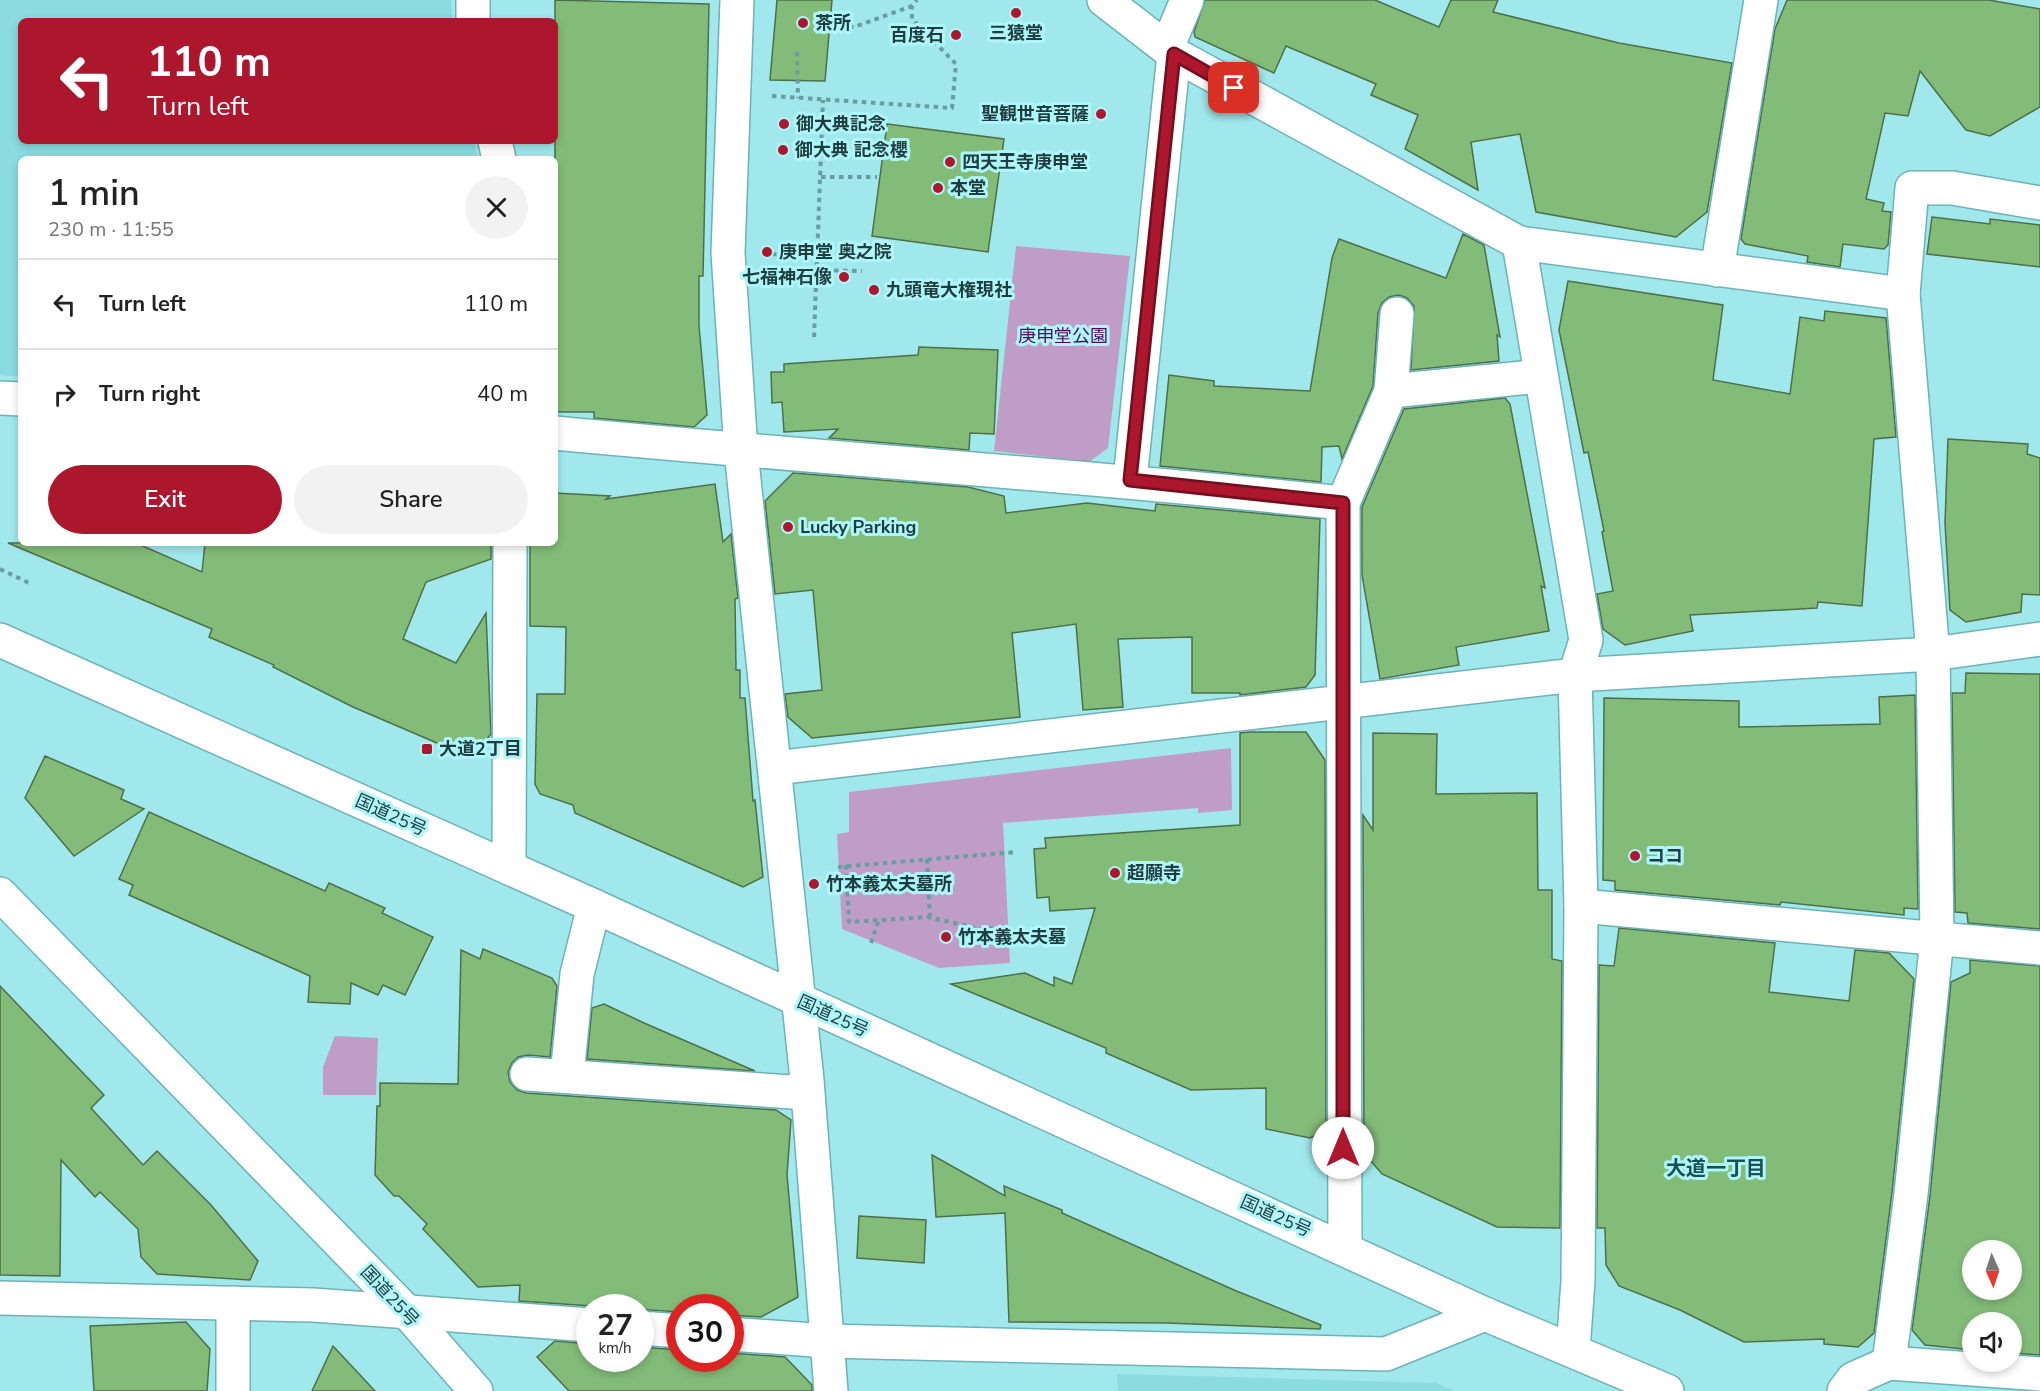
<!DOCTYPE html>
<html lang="en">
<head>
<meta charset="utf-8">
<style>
	:root { --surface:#fff; --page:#f2f2f2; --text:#222; --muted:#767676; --line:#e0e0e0; --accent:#ac172e }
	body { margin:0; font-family:"Nunito Sans","Noto Sans JP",sans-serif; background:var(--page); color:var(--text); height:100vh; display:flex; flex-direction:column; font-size:22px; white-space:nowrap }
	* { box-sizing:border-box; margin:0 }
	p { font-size:20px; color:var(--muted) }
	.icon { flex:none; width:33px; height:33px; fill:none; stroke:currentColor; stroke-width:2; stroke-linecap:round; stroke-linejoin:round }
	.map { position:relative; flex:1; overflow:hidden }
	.details { position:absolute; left:18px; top:156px; width:540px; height:390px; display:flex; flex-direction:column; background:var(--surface); border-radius:9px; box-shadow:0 3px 9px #0003 }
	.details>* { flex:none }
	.top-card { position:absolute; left:18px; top:18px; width:540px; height:126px; border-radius:9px; box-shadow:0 3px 9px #0003; background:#ac172e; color:#fff; overflow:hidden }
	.needle { width:39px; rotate:177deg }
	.controls { position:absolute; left:1962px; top:1240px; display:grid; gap:12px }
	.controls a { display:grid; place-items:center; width:60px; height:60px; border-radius:50%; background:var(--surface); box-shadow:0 3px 9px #0003; font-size:30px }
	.speed { position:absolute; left:576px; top:1294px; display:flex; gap:12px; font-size:30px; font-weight:700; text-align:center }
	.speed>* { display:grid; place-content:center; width:78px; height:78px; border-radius:50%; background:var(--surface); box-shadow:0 3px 9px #0003; line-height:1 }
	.speed small { font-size:15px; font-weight:400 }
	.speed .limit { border:9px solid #d22; background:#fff; color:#111 }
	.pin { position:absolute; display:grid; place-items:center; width:51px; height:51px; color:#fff; margin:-26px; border-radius:12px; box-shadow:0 3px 9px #0006 }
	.me { position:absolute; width:66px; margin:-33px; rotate:0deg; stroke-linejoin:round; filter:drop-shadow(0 0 4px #0008) }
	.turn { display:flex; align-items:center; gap:21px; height:126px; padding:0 30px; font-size:27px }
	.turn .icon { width:78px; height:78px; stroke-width:2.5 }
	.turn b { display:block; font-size:42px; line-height:51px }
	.round { display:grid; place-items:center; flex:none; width:63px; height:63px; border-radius:32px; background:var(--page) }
	.headline { display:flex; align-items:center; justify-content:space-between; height:102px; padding:0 30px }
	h1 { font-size:36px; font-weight:600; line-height:45px }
	.button { display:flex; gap:12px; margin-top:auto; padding:12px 30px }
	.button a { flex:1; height:69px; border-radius:36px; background:var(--accent); color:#fff; font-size:24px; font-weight:600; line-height:69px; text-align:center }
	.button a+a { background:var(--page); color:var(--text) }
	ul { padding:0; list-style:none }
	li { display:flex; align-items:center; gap:18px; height:90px; padding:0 30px; border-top:2px solid var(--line) }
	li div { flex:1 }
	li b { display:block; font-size:22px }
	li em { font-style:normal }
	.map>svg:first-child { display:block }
	.built { fill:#8adce1 }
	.green { fill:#bf9dc6 }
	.building { fill:#83bc79; stroke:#4e6f48; stroke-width:1.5; fill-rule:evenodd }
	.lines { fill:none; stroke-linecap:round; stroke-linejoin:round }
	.minor-casing { stroke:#6cb2b7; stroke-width:36 }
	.highway-casing { stroke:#6cb2b7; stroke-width:36 }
	.path { stroke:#699da1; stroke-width:4; stroke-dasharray:4.5 4.5; stroke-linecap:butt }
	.minor { stroke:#fff; stroke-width:33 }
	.highway { stroke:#fff; stroke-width:33 }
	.route-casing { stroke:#700f1e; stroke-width:15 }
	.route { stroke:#ac172e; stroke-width:10 }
	.poi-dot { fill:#ac172e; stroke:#aef6fa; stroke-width:2 }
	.labels { text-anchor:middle; stroke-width:6; stroke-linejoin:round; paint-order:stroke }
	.poi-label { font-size:18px; font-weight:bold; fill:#1f3c3e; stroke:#aef6fa; text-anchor:start }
	.park-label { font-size:18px; fill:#4f085b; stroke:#aef6fa }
	.street-label { font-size:18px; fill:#1f3c3e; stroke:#aef6fa }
	.neighbourhood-label { font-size:20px; font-weight:bold; fill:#195053; stroke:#aef6fa }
</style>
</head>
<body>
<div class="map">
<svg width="2040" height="1391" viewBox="0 0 2040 1391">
	<rect width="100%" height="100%" fill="#a1e8ec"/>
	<g class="built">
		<path d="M0,0H451L452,21H21V141H474L478,159H21V377L0,375Z"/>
		<path d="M1117,1374L1436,1383L1454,1391H1118Z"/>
	</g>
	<g class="green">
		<path d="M1016,246L1130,256L1108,448L1089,462L994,451Z"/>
		<path d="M1231,748L1232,810L1198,813V808L1003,823L1010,963L939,968L842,929L837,834L849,832V792Z"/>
		<path d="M335,1036L378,1038L376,1095H323V1067Z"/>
	</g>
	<g class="building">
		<path d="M555,0L709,4L703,276H699V326L707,415L694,427L594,418V412H555Z"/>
		<path d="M777,0H832L825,81L770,80Z"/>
		<path d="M1205,0H1375L1439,27L1451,0H1498L1493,12L1619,43L1732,63L1707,212L1676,237L1536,212L1520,134L1471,142L1478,190L1405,149L1418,115L1371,95L1376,84L1286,46L1274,73L1195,37L1194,32Z"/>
		<path d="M1787,0H1989L2040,9V107L1990,136L1966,130L1920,71L1908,116L1885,113L1866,199L1884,203L1882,211L1891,212L1888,245L1884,249L1843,244L1840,267L1807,262L1808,256L1745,244L1741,239L1775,29Z"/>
		<path d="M887,124L1004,139L988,252L872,236Z"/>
		<path d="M1932,217L1990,224V219L2040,225V267L1927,254Z"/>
		<path d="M1463,234L1484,245L1500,337L1497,335L1499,361L1411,370L1414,306L1407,298L1399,295L1389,297L1382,303L1378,313L1373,386L1342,459L1339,446L1322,447L1321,482L1160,466L1169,375L1214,381V386L1310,391L1332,258L1339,239L1446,278Z"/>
		<path d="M1568,281L1723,305L1713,380L1790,394L1800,317L1824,321L1825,311L1886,318L1896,437L1874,439L1862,606L1818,602L1817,608L1690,615L1693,631L1625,645L1603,629L1597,594L1613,591L1602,532L1604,531L1588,452L1584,453L1559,330Z"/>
		<path d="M919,347L998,350L994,434L970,433L969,450L829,438L838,429L784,432L782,402L772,403L771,372H784V364L918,355Z"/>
		<path d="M1505,398L1510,404L1545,588L1541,586L1549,631L1456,647L1459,665L1380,679L1362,575V507L1404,409Z"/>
		<path d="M1948,439L2028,444L2027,454L2040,458V595L2022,594L2021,612L1966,622L1950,610L1945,523Z"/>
		<path d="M793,473L968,487L1004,496L1006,513L1087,503L1155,511L1156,504L1320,519L1315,675L1306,687L1240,695V693H1192V637L1118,639L1123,707L1083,710L1076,624L1012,633L1020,717L812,738L788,717L785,694L822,690L813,590L775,594L765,501Z"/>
		<path d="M715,484L723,542L731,534L738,598L735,599L736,670H740V698H745L753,801L755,800L763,877L743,887L575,813L573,805L540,794L535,784L537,694H565L566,627L530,626V543H555V493L610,496L606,499Z"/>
		<path d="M8,543H136L202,572L205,543H491V559L426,582L403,639L456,663L486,613L491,734L472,758L353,707L273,667L274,665L209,637L212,629Z"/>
		<path d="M1966,673L2040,674V929L1968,923L1967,913L1955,912L1952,693H1965Z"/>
		<path d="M1915,695L1918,909L1904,908V915L1781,902L1780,905L1615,890V881L1603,880L1604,698L1739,701V727L1880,724L1879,697Z"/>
		<path d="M1250,732H1306L1325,760L1326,1130L1310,1138L1266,1129V1088L1191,1090L1106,1053V1048L951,984L1025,973L1054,986V977L1072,984L1095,908L1050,911L1049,897L1037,898L1034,849L1046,848L1045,838L1240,825V733Z"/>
		<path d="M1373,733L1437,734L1436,794L1537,793L1538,890H1552V959L1562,961L1560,1228L1497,1227L1382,1174L1364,1153L1363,815L1373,830Z"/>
		<path d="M45,756L124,790L121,799L144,809L74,856L25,798Z"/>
		<path d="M149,812L325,891L329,883L385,908L382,913L433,937L405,995L383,985L378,995L351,983L350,1004L308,1002L310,976L129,895L133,885L119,879Z"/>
		<path d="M1619,928L1775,943L1769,992L1849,1001L1855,950L1889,953L1914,979L1892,1192L1874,1333L1858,1347L1824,1344V1339L1744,1342L1680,1310L1619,1286L1606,1265L1605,1228H1597L1599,965L1614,966Z"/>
		<path d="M483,949L552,978L557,986L550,1057L528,1055L518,1057L512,1063L508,1072L510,1082L517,1090L526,1093L776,1110L791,1120L787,1175L798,1297L761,1317L730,1315V1308H680V1312L519,1301L520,1285L478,1287L423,1229L427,1224L399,1196H394L375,1175L377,1106H380V1083L458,1084L461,950L480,959Z"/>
		<path d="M1970,960L2040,966V1355L2012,1353V1323H1972V1350L1925,1345L1912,1330L1930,1196L1951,982L1970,973ZM1972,1251H2012V1290H1972Z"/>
		<path d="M0,986L104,1095L91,1108L143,1165L157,1151L211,1205L258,1261L250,1280L157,1274L141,1257L138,1229L100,1192L95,1197L61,1160L60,1276L0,1275Z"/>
		<path d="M604,1004L644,1023L755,1071L587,1059L592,1008Z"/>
		<path d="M932,1155L1005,1196L1004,1186L1062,1210V1213L1234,1290L1321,1325L1320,1329L1167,1323L1009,1322L1005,1213L936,1217Z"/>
		<path d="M859,1216L926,1220L924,1263L857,1258Z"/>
		<path d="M186,1322L210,1349L207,1391H94L90,1326Z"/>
		<path d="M555,1341L590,1344V1359H640V1347L680,1350V1359H730V1353L785,1357L812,1385V1391H569L537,1357Z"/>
		<path d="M333,1346L375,1391H312Z"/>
	</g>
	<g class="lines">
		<defs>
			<g id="minor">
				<path d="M473,0V21"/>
				<path d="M737,0L728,253L741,451L807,1080L831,1391"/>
				<path d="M1104,0L1174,54L1519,243L1903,294"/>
				<path d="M1167,48L1187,0"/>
				<path d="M495,141L499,159"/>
				<path d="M1519,243L1586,640L1575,675L1581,906L1578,1281L1573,1350"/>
				<path d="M1717,270L1761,0"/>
				<path d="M1391,391L1397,314"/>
				<path d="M0,398L21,399"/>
				<path d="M555,433C818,458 1081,475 1343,503"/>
				<path d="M1130,480L1174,54"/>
				<path d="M775,768L1575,675L1933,654L2040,639"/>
				<path d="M509,868L510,543"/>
				<path d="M1581,906L2040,948"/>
				<path d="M527,1074L807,1093"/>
				<path d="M567,1076L577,974L594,906"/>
				<path d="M1345,1247L1343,503L1391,391L1541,376"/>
				<path d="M0,1298L313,1305L590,1325"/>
				<path d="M233,1303V1391"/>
				<path d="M640,1328L680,1331"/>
				<path d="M730,1334L827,1341L1386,1354L1485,1314"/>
				<path d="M1889,1363L1911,1194L1937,938L1933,654L1903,294L1912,188H1952L2040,203"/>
				<path d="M1844,1391L1853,1379L1889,1363L2040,1374"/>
			</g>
			<g id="highway">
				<path d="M0,640L594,906L1485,1314L1667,1391"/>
				<path d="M0,894L406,1311L476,1391"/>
			</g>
		</defs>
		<use href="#minor" class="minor-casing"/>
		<use href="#highway" class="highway-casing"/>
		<g class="path">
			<path d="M840,25L854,27L912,6"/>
			<path d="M797,52L798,98"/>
			<path d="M772,96L952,108L956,64L912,19V6L917,0"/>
			<path d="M821,177H877"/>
			<path d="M763,254L817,255"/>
			<path d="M816,270L862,271"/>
			<path d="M814,337L823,100"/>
			<path d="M0,569L29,583"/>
			<path d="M927,859L930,917"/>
			<path d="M846,865L849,922L928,917L981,929L1009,927"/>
			<path d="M838,867L1017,852"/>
			<path d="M871,943L879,919"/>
		</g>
		<use href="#minor" class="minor"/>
		<use href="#highway" class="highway"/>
	</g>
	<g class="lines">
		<defs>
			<path id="route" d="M1234,88L1174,54L1130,480L1343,503V1148"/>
		</defs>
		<use href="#route" class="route-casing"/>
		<use href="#route" class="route"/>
	</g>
	<g class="poi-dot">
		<circle cx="1016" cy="13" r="6"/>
		<circle cx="803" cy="23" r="6"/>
		<circle cx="956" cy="35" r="6"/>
		<circle cx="1101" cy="114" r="6"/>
		<circle cx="784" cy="124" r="6"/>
		<circle cx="783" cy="150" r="6"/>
		<circle cx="950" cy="162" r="6"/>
		<circle cx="938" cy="188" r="6"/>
		<circle cx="767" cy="252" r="6"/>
		<circle cx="844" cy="277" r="6"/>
		<circle cx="874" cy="290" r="6"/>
		<circle cx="788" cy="527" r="6"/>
		<rect x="421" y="743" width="12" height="12" rx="3"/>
		<circle cx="1635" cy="856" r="6"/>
		<circle cx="1115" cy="873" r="6"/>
		<circle cx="814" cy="884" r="6"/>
		<circle cx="946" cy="937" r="6"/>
	</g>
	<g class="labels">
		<g class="poi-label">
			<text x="815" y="29">茶所</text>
			<text x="1016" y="39" text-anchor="middle">三猿堂</text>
			<text x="944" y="41" text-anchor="end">百度石</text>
			<text x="1089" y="120" text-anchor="end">聖観世音菩薩</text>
			<text x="796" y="130">御大典記念</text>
			<text x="795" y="156">御大典 記念櫻</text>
			<text x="962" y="168">四天王寺庚申堂</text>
			<text x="950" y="194">本堂</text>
			<text x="779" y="258">庚申堂 奥之院</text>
			<text x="832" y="283" text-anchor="end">七福神石像</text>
			<text x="886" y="296">九頭竜大権現社</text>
			<text x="800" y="533">Lucky Parking</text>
			<text x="439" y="755">大道2丁目</text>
			<text x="1647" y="862">ココ</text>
			<text x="1127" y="879">超願寺</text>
			<text x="826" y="890">竹本義太夫墓所</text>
			<text x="958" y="943">竹本義太夫墓</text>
		</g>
		<g class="park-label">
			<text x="1063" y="342">庚申堂公園</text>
		</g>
		<g class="street-label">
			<text transform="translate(391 815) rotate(24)" y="6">国道25号</text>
			<text transform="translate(833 1016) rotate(24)" y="6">国道25号</text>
			<text transform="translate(1276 1216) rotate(24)" y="6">国道25号</text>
			<text transform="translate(390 1296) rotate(47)" y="6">国道25号</text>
		</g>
		<g class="neighbourhood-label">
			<text x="1716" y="1175">大道一丁目</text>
		</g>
	</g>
</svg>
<div class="controls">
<a><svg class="needle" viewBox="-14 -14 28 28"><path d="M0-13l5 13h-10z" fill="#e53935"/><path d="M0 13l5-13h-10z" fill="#767676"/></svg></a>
<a><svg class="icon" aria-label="sound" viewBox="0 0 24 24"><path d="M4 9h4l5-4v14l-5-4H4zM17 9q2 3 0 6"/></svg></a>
</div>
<div class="speed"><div>27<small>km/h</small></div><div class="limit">30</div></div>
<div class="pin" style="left:1234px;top:88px;background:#d93025"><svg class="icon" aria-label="arrive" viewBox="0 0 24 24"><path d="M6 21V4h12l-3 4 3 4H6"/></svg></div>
<svg class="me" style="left:1343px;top:1148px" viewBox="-20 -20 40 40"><circle r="19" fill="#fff"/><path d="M0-13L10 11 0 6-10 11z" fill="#ac172e"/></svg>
<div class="top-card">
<div class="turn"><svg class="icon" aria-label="left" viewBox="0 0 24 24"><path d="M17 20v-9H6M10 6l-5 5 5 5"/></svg><div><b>110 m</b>Turn left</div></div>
</div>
<section class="details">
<div class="headline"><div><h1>1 min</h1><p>230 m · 11:55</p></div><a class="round"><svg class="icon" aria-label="close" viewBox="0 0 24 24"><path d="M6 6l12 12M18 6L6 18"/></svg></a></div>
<ul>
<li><svg class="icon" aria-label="left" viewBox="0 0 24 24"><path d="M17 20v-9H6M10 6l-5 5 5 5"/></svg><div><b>Turn left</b></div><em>110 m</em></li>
<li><svg class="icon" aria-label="right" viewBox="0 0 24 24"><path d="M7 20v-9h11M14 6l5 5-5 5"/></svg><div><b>Turn right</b></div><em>40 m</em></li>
</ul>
<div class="button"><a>Exit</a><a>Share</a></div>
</section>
</div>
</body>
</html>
